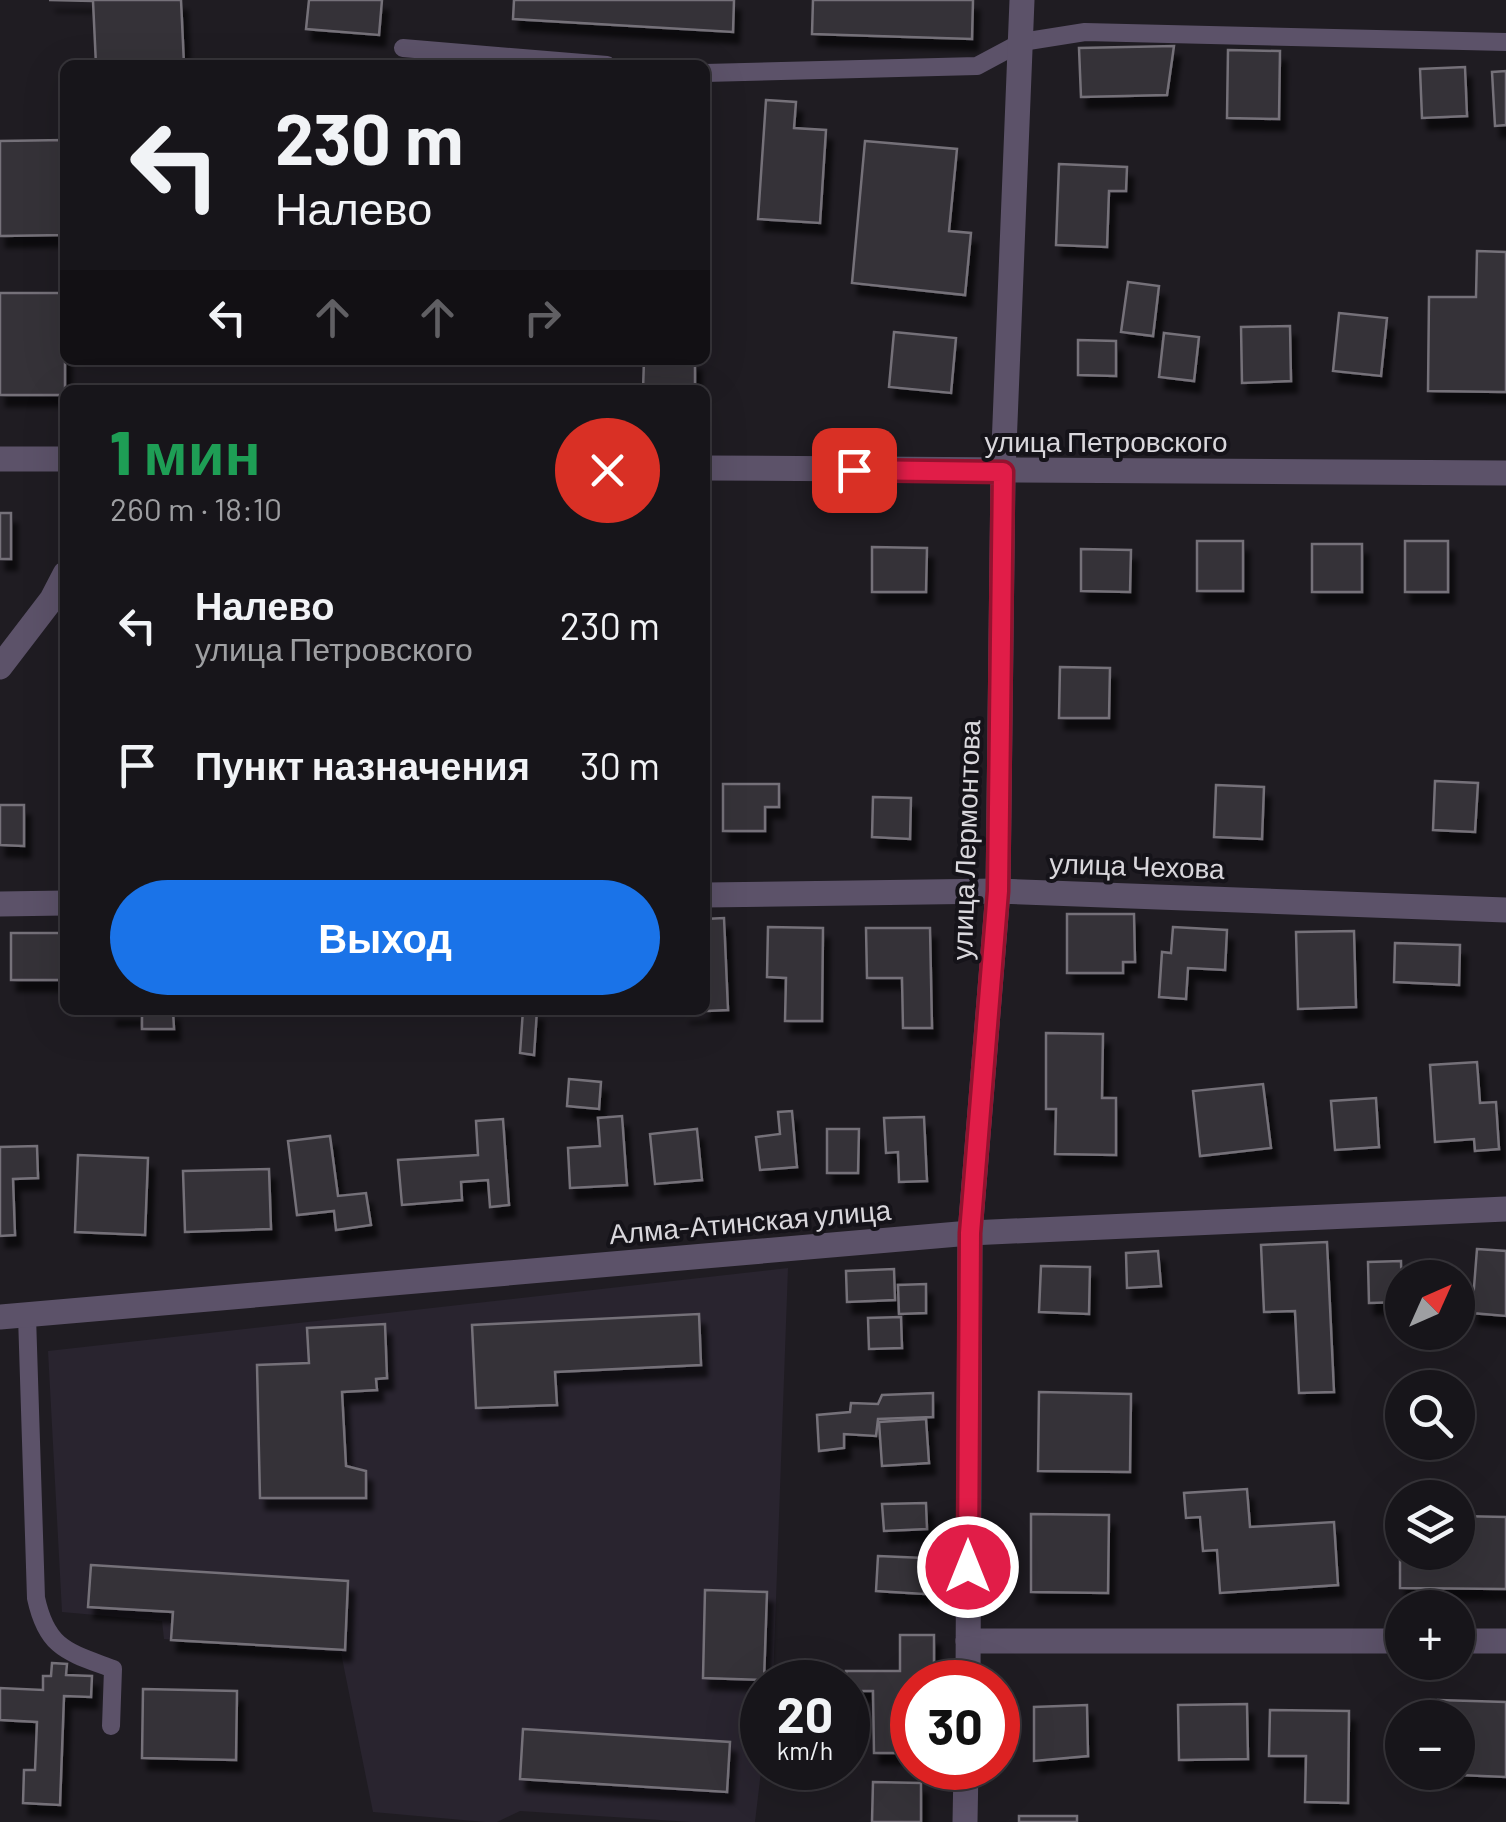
<!DOCTYPE html>
<html lang="ru">
<head>
<meta charset="utf-8">
<style>
	:root { --surface:#17151a; --page:#201e23; --text:#f1f3f6; --muted:#9e9fa2; --line:#363439; --accent:#1a73e8 }
	body { margin:0; font-family:Barlow,sans-serif; background:var(--page); color:var(--text); height:100vh; display:flex; flex-direction:column; font-size:38px; white-space:nowrap }
	* { box-sizing:border-box; margin:0 }
	p { font-size:32px; color:var(--muted) }
	.icon { flex:none; width:55px; height:55px; fill:none; stroke:currentColor; stroke-width:2; stroke-linecap:round; stroke-linejoin:round }
	.map { position:relative; flex:1; overflow:hidden }
	.drawer { position:absolute; left:60px; top:385px; width:650px; height:630px; display:flex; flex-direction:column; background:var(--surface); border-radius:15px; box-shadow:0 10px 40px #0002,0 0 0 2px var(--line) }
	.drawer>* { flex:none }
	.guide { position:absolute; left:60px; top:60px; width:650px; height:305px; border-radius:15px; box-shadow:0 10px 40px #0002,0 0 0 2px var(--line); background:#17151a; color:var(--text); overflow:hidden }
	.needle { width:65px; rotate:45deg }
	.tools { position:absolute; left:1385px; top:1260px; display:grid; gap:20px }
	.tools a { display:grid; place-items:center; width:90px; height:90px; border-radius:50%; background:var(--surface); box-shadow:0 10px 40px #0002,0 0 0 2px var(--line); font-size:50px }
	.speed { position:absolute; left:740px; top:1660px; display:flex; gap:20px; font-size:50px; font-weight:700; text-align:center }
	.speed>* { display:grid; place-content:center; width:130px; height:130px; border-radius:50%; background:var(--surface); box-shadow:0 10px 40px #0002,0 0 0 2px var(--line); line-height:1 }
	.speed small { font-size:25px; font-weight:400 }
	.speed .limit { border:15px solid #d22; background:#fff; color:#111 }
	.pin { position:absolute; display:grid; place-items:center; width:85px; height:85px; color:#fff; margin:-42px; border-radius:20px; box-shadow:0 5px 15px #0006 }
	.me { position:absolute; width:110px; margin:-55px; rotate:0deg; stroke-linejoin:round; filter:drop-shadow(0 0 8px #0008) }
	.turn { display:flex; align-items:center; gap:35px; height:210px; padding:0 50px; font-size:45px }
	.turn .icon { width:130px; height:130px; stroke-width:2.5 }
	.turn b { display:block; font-size:70px; line-height:85px }
	.lanes { display:flex; align-items:center; height:95px; padding:0 50px; background:#0003; justify-content:center; gap:50px; direction:ltr }
	.lanes .off { opacity:.35 }
	.round { display:grid; place-items:center; flex:none; width:105px; height:105px; border-radius:52px; background:var(--page) }
	.summary { display:flex; align-items:center; justify-content:space-between; height:170px; padding:0 50px }
	h1 { font-size:60px; font-weight:800; line-height:75px; color:#1e9e55 }
	.cta { display:flex; gap:20px; margin-top:auto; padding:20px 50px }
	.cta a { flex:1; height:115px; border-radius:60px; background:var(--accent); color:#fff; font-size:40px; font-weight:800; line-height:115px; text-align:center }
	ul { padding:0; list-style:none }
	li { display:flex; align-items:center; gap:30px; height:140px; padding:0 50px }
	li div { flex:1 }
	li b { display:block; font-size:38px }
	li em { font-style:normal }
	.map>svg:first-child { display:block }
	.built { fill:#29242f }
	.building { fill:#343138; stroke:#757179; stroke-width:2.5; filter:url(#shadow) }
	.lines { fill:none; stroke-linecap:round; stroke-linejoin:round }
	.service { stroke:#5c5269; stroke-width:18 }
	.minor { stroke:#5c5269; stroke-width:25 }
	.tertiary { stroke:#5c5269; stroke-width:25 }
	.route-casing { stroke:#92132f; stroke-width:25 }
	.route { stroke:#e11d48; stroke-width:18 }
	.labels { text-anchor:middle; stroke-width:8; stroke-linejoin:round; paint-order:stroke }
	.street-label { font-size:28px; fill:#d9d7dc; stroke:#151319 }
</style>
</head>
<body>
<div class="map">
<svg width="1506" height="1822" viewBox="0 0 1506 1822">
	<defs>
		<filter id="shadow"><feDropShadow dx="6" dy="11" stdDeviation="2.5" flood-color="#0009"/></filter>
	</defs>
	<rect width="100%" height="100%" fill="#1f1c22"/>
	<path class="built" d="M788,1268L773,1682H762V1763L755,1822H691L520,1811L497,1822H485L373,1812L341,1653L164,1639L162,1621L62,1612L48,1351Z"/>
	<g class="building">
		<path d="M49,0H181L184,65H96L93,1Z"/>
		<path d="M309,0H382L379,35L306,29Z"/>
		<path d="M514,0H734L733,32L513,19Z"/>
		<path d="M813,0H973L972,39L812,34Z"/>
		<path d="M1174,46L1167,95L1081,97L1079,48Z"/>
		<path d="M1228,50L1280,51L1279,119L1227,118Z"/>
		<path d="M1465,67L1467,116L1422,118L1420,69Z"/>
		<path d="M1506,71V125L1495,126L1492,72Z"/>
		<path d="M766,100L796,102L794,128L826,130L820,223L758,219Z"/>
		<path d="M65,140V235L0,236V141Z"/>
		<path d="M865,141L957,149L949,231L971,233L965,295L852,283Z"/>
		<path d="M1059,164L1127,167L1126,191H1109L1107,247L1056,245Z"/>
		<path d="M1477,251L1506,252V392L1428,391L1429,297H1476Z"/>
		<path d="M1128,282L1159,286L1153,336L1121,332Z"/>
		<rect x="0" y="293" width="65" height="102"/>
		<path d="M1339,313L1387,318L1381,376L1333,371Z"/>
		<path d="M1290,326L1291,381L1242,383L1241,327Z"/>
		<path d="M894,332L956,338L951,393L889,387Z"/>
		<path d="M1164,333L1199,337L1194,381L1159,377Z"/>
		<path d="M1078,340L1116,341V376L1078,375Z"/>
		<path d="M644,360H695V390H643Z"/>
		<rect x="0" y="513" width="11" height="46"/>
		<rect x="1197" y="541" width="46" height="50"/>
		<rect x="1405" y="541" width="43" height="51"/>
		<rect x="1312" y="544" width="50" height="48"/>
		<path d="M872,547L927,548L926,592H872Z"/>
		<path d="M1081,549L1131,550L1130,592L1081,591Z"/>
		<path d="M1060,667L1110,668L1109,718H1059Z"/>
		<path d="M1435,781L1478,783L1475,832L1433,830Z"/>
		<path d="M723,784H779V807H765V831H723Z"/>
		<path d="M1216,785L1264,787L1262,839L1214,837Z"/>
		<path d="M873,797L911,798L910,839L872,837Z"/>
		<path d="M0,805H24V846L0,845Z"/>
		<path d="M1067,914H1134L1135,962H1123V973H1067Z"/>
		<path d="M724,918L728,1010L683,1012L705,1010V919Z"/>
		<path d="M768,927L823,928L822,1021H785L786,978L767,977Z"/>
		<path d="M1173,927L1227,930L1225,970L1188,968L1186,999L1159,997L1162,952L1171,953Z"/>
		<path d="M866,928H930L932,1028H903L902,978H867Z"/>
		<path d="M1354,931L1356,1007L1298,1009L1296,932Z"/>
		<rect x="11" y="933" width="54" height="47"/>
		<path d="M1395,943L1460,945L1459,985L1394,982Z"/>
		<path d="M111,1010H173L174,1029H142V1014L111,1015Z"/>
		<path d="M523,1010H537L534,1055L520,1053Z"/>
		<path d="M1046,1033L1103,1034L1102,1098H1116V1155L1055,1154L1056,1109H1046Z"/>
		<path d="M1477,1062L1480,1103L1496,1102L1499,1149L1475,1151L1474,1139L1435,1142L1430,1065Z"/>
		<path d="M569,1079L601,1082L599,1109L567,1106Z"/>
		<path d="M1263,1084L1271,1148L1200,1156L1193,1091Z"/>
		<path d="M1376,1098L1379,1147L1335,1150L1331,1101Z"/>
		<path d="M792,1111L797,1167L760,1170L756,1137L780,1134L778,1112Z"/>
		<path d="M622,1116L627,1185L570,1188L568,1148L600,1146L598,1118Z"/>
		<path d="M924,1117L927,1181L899,1182L898,1152L886,1153L884,1118Z"/>
		<path d="M503,1119L509,1205L490,1207L488,1180L461,1182L462,1200L402,1205L398,1160L478,1155L476,1121Z"/>
		<path d="M697,1129L702,1180L655,1184L650,1134Z"/>
		<path d="M827,1129H859L858,1173H827Z"/>
		<path d="M330,1136L338,1196L366,1193L371,1225L336,1230L334,1211L297,1215L288,1141Z"/>
		<path d="M37,1146L38,1178L13,1179L15,1235L0,1236V1147Z"/>
		<path d="M78,1155L148,1158L145,1235L75,1232Z"/>
		<path d="M269,1169L271,1229L185,1232L183,1171Z"/>
		<path d="M1327,1242L1334,1392L1299,1393L1295,1311L1264,1312L1261,1245Z"/>
		<path d="M1477,1249L1506,1251V1316L1472,1313Z"/>
		<path d="M1158,1251L1161,1286L1127,1288L1126,1253Z"/>
		<path d="M1401,1261L1402,1302L1369,1303L1368,1262Z"/>
		<path d="M1041,1266L1090,1267L1089,1314L1039,1312Z"/>
		<path d="M894,1269L895,1300L847,1302L846,1271Z"/>
		<path d="M926,1284V1313L899,1314L898,1285Z"/>
		<path d="M699,1314L701,1365L555,1372L557,1405L476,1408L472,1325Z"/>
		<path d="M901,1317L902,1348L869,1349L868,1318Z"/>
		<path d="M385,1324L387,1378L376,1379L377,1390L342,1392L346,1466L366,1471V1498H260L257,1365L309,1363L307,1328Z"/>
		<path d="M1039,1392L1131,1394L1130,1472L1038,1471Z"/>
		<path d="M933,1393V1417L878,1419L876,1436L844,1434V1448L819,1451L817,1415L850,1412L851,1403L878,1404L882,1395Z"/>
		<path d="M926,1419L929,1463L882,1466L879,1422Z"/>
		<path d="M1247,1489L1250,1527L1334,1522L1338,1585L1220,1593L1217,1550L1203,1551L1200,1517L1186,1518L1184,1493Z"/>
		<path d="M926,1503L927,1529L884,1531L882,1504Z"/>
		<path d="M1031,1514L1109,1515L1108,1593L1031,1592Z"/>
		<path d="M1400,1516L1402,1552H1458V1516L1506,1517V1589L1400,1588Z"/>
		<path d="M878,1556L924,1558V1594L876,1591Z"/>
		<path d="M91,1565L348,1581L345,1650L171,1640L173,1612L88,1607Z"/>
		<path d="M705,1590L767,1592L764,1680L703,1678Z"/>
		<path d="M900,1635H934V1682H912V1753H874L873,1691H848L846,1671H900Z"/>
		<path d="M52,1663L67,1664L66,1675L92,1676L91,1697L64,1696L60,1805L23,1803L24,1770H35L37,1722L0,1720V1688L43,1690V1676H51Z"/>
		<path d="M143,1689L237,1691L236,1760L142,1758Z"/>
		<path d="M1438,1700L1506,1702V1777L1435,1774L1458,1772V1718H1437Z"/>
		<path d="M1247,1704L1248,1759L1179,1760L1178,1705Z"/>
		<path d="M1087,1705L1088,1756L1034,1761V1707Z"/>
		<path d="M1270,1710L1349,1711L1348,1803L1305,1802L1306,1756H1269Z"/>
		<path d="M523,1729L730,1742L727,1792L520,1779Z"/>
		<path d="M873,1782L921,1783V1822H872Z"/>
		<rect x="1019" y="1816" width="58" height="6"/>
	</g>
	<g class="lines">
		<g class="service">
			<path d="M403,48L607,65"/>
			<path d="M705,73L977,66L1022,42L1085,32L1506,42"/>
			<path d="M27,1316L36,1598C47,1649 68,1652 113,1669L111,1726"/>
		</g>
		<g class="minor">
			<path d="M0,459H65"/>
			<path d="M705,468L1506,473"/>
			<path d="M0,667L52,599L65,574"/>
			<path d="M0,1317L970,1233L1506,1209"/>
			<path d="M968,1641H1402"/>
			<path d="M1458,1641H1506"/>
			<path d="M968,1682L970,1233L998,891L1003,472L1022,0"/>
			<path d="M965,1822L966,1768"/>
		</g>
		<g class="tertiary">
			<path d="M705,895L998,891L1506,910"/>
			<path d="M0,904L65,903"/>
		</g>
	</g>
	<g class="lines">
		<defs>
			<path id="route" d="M854,470L1003,472L998,891L970,1233L968,1567"/>
		</defs>
		<use href="#route" class="route-casing"/>
		<use href="#route" class="route"/>
	</g>
	<g class="labels">
		<g class="street-label">
			<text x="1106" y="452">улица Петровского</text>
			<text transform="translate(966 840) rotate(-88)" y="10">улица Лермонтова</text>
			<text transform="translate(1137 866) rotate(2)" y="10">улица Чехова</text>
			<text transform="translate(750 1222) rotate(-5)" y="10">Алма-Атинская улица</text>
		</g>
	</g>
</svg>
<div class="tools">
<a><svg class="needle" viewBox="-14 -14 28 28"><path d="M0-13l5 13h-10z" fill="#e53935"/><path d="M0 13l5-13h-10z" fill="#9e9fa2"/></svg></a>
<a><svg class="icon" aria-label="search" viewBox="0 0 24 24"><circle cx="10" cy="10" r="6"/><path d="M15 15l6 6"/></svg></a>
<a><svg class="icon" aria-label="layers" viewBox="0 0 24 24"><path d="M12 4l9 5-9 5-9-5zM3 14l9 5 9-5"/></svg></a>
<a>+</a>
<a>−</a>
</div>
<div class="speed"><div>20<small>km/h</small></div><div class="limit">30</div></div>
<div class="pin" style="left:854px;top:470px;background:#d93025"><svg class="icon" aria-label="arrive" viewBox="0 0 24 24"><path d="M6 21V4h12l-3 4 3 4H6"/></svg></div>
<svg class="me" style="left:968px;top:1567px" viewBox="-20 -20 40 40"><circle r="17" fill="#e11d48" stroke="#fff" stroke-width="3"/><path d="M0-11L8 9 0 5-8 9z" fill="#fff"/></svg>
<div class="guide">
<div class="turn"><svg class="icon" aria-label="left" viewBox="0 0 24 24"><path d="M17 20v-9H6M10 6l-5 5 5 5"/></svg><div><b>230 m</b>Налево</div></div>
<div class="lanes"><svg class="icon" aria-label="left" viewBox="0 0 24 24"><path d="M17 20v-9H6M10 6l-5 5 5 5"/></svg><svg class="icon off" aria-label="ahead" viewBox="0 0 24 24"><path d="M12 20V5M6 11l6-6 6 6"/></svg><svg class="icon off" aria-label="ahead" viewBox="0 0 24 24"><path d="M12 20V5M6 11l6-6 6 6"/></svg><svg class="icon off" aria-label="right" viewBox="0 0 24 24"><path d="M7 20v-9h11M14 6l5 5-5 5"/></svg></div>
</div>
<section class="drawer">
<div class="summary"><div><h1>1 мин</h1><p>260 m · 18:10</p></div><a class="round" style="background:#d93025;color:#fff"><svg class="icon" aria-label="close" viewBox="0 0 24 24"><path d="M6 6l12 12M18 6L6 18"/></svg></a></div>
<ul>
<li><svg class="icon" aria-label="left" viewBox="0 0 24 24"><path d="M17 20v-9H6M10 6l-5 5 5 5"/></svg><div><b>Налево</b><p>улица Петровского</p></div><em>230 m</em></li>
<li><svg class="icon" aria-label="arrive" viewBox="0 0 24 24"><path d="M6 21V4h12l-3 4 3 4H6"/></svg><div><b>Пункт назначения</b></div><em>30 m</em></li>
</ul>
<div class="cta"><a>Выход</a></div>
</section>
</div>
</body>
</html>
